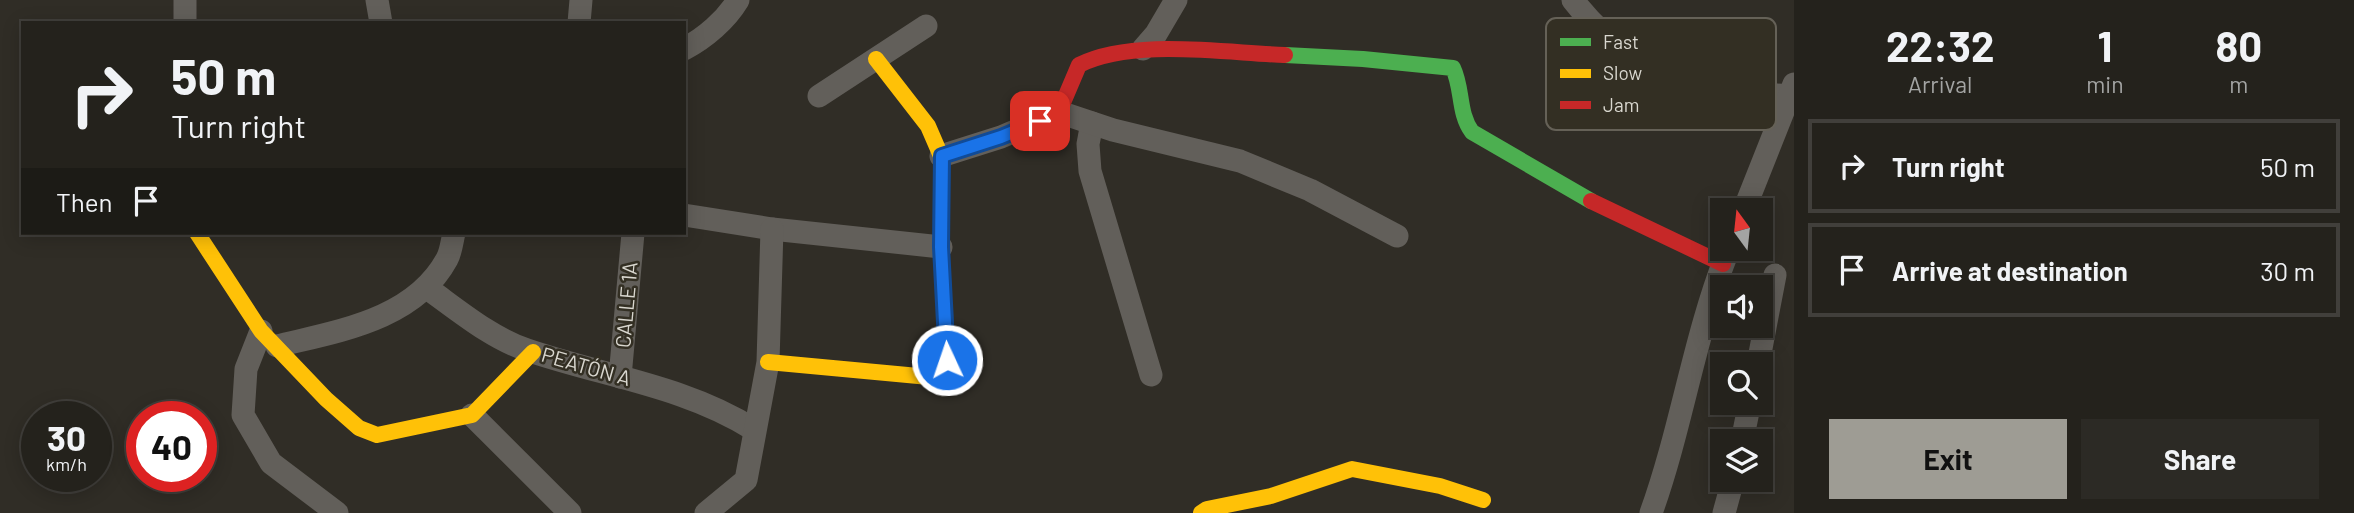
<!DOCTYPE html>
<html lang="en">
<head>
<meta charset="utf-8">
<style>
	:root { --surface:#24221c; --page:#2c2a25; --text:#f1f3f6; --muted:#a3a4a3; --line:#413f3b; --accent:#9e9c94 }
	body { margin:0; font-family:Barlow,sans-serif; background:var(--page); color:var(--text); height:100vh; display:flex; flex-direction:column; font-size:26px; white-space:nowrap }
	* { box-sizing:border-box; margin:0 }
	p { font-size:23px; color:var(--muted) }
	.icon { flex:none; width:38px; height:38px; fill:none; stroke:currentColor; stroke-width:2; stroke-linecap:round; stroke-linejoin:round }
	.map { position:relative; flex:1; overflow:hidden }
	.side { display:flex; flex-direction:column; background:var(--surface); width:560px }
	.side>* { flex:none }
	.hud { position:absolute; left:21px; top:21px; width:665px; height:214px; border-radius:0px; box-shadow:0 4px 18px #0003,0 0 0 2px var(--line); background:#24221c; color:var(--text); overflow:hidden }
	.needle { width:46px; rotate:345deg }
	.tools { position:absolute; left:1710px; top:198px; display:grid; gap:14px }
	.tools a { display:grid; place-items:center; width:63px; height:63px; border-radius:0px; background:var(--surface); box-shadow:0 4px 18px #0003,0 0 0 2px var(--line); font-size:35px }
	.speed { position:absolute; left:21px; top:401px; display:flex; gap:14px; font-size:35px; font-weight:700; text-align:center }
	.speed>* { display:grid; place-content:center; width:91px; height:91px; border-radius:50%; background:var(--surface); box-shadow:0 4px 18px #0003,0 0 0 2px var(--line); line-height:1 }
	.speed small { font-size:18px; font-weight:400 }
	.speed .limit { border:10px solid #d22; background:#fff; color:#111 }
	.pin { position:absolute; display:grid; place-items:center; width:60px; height:60px; color:#fff; margin:-30px; border-radius:14px; box-shadow:0 4px 10px #0006 }
	.me { position:absolute; width:77px; margin:-38px; rotate:357deg; stroke-linejoin:round; filter:drop-shadow(0 0 5px #0008) }
	.turn { display:flex; align-items:center; gap:24px; height:147px; padding:0 35px; font-size:32px }
	.turn .icon { width:91px; height:91px; stroke-width:2.5 }
	.turn b { display:block; font-size:49px; line-height:60px }
	.then { display:flex; align-items:center; height:66px; padding:0 35px; background:#0003; gap:14px; font-size:26px }
	.eta { display:flex; justify-content:space-evenly; align-items:center; height:119px; text-align:center }
	.eta b { font-size:42px; font-weight:700; line-height:49px }
	.cta { display:flex; gap:14px; margin-top:auto; padding:14px 35px }
	.cta a { flex:1; height:80px; border-radius:0px; background:var(--accent); color:#111; font-size:28px; font-weight:700; line-height:80px; text-align:center }
	.cta a+a { background:var(--page); color:var(--text) }
	ul { padding:0; list-style:none }
	li { display:flex; align-items:center; gap:21px; height:94px; margin:0 14px 10px; padding:0 21px; border:4px solid var(--line); border-radius:0px }
	li div { flex:1 }
	li b { display:block; font-size:26px }
	li em { font-style:normal }
	main { display:flex; flex:1; min-height:0 }
	.map>svg:first-child { display:block }
	.lines { fill:none; stroke-linecap:round; stroke-linejoin:round }
	.street { stroke:#625f5a; stroke-width:23 }
	.fast { stroke:#4caf50; stroke-width:16 }
	.slow { stroke:#ffc107; stroke-width:16 }
	.jam { stroke:#c62828; stroke-width:16 }
	.route-casing { stroke:#114b97; stroke-width:18 }
	.route { stroke:#1a73e8; stroke-width:12 }
	.labels { text-anchor:middle; stroke-width:5; stroke-linejoin:round; paint-order:stroke }
	.street-label { font-size:21px; fill:#d9d7cf; stroke:#332f23 }
	.key { fill:#332f23; stroke:#656157; stroke-width:2 }
	.key-label { font-size:19px; fill:#d9d7cf }
</style>
</head>
<body>
<main>
<div class="map">
<svg width="1794" height="513" viewBox="0 0 1794 513">
	<rect width="100%" height="100%" fill="#302d26"/>
	<g class="lines">
		<g class="street">
			<path d="M185,0V23"/>
			<path d="M377,0L381,23"/>
			<path d="M1573,0C1601,37 1648,75 1693,87C1723,95 1759,93 1790,96"/>
			<path d="M579,23L581,0"/>
			<path d="M684,49C705,38 726,20 738,0"/>
			<path d="M1143,49L1156,34L1176,0"/>
			<path d="M819,96L926,26"/>
			<path d="M1092,123L1088,144L1090,171L1151,375"/>
			<path d="M941,156L1001,137L1059,112L1113,130L1240,161L1310,190L1397,236"/>
			<path d="M1744,210L1794,84"/>
			<path d="M684,215L772,229L941,247"/>
			<path d="M427,288C458,310 491,338 527,350C603,376 685,386 753,429"/>
			<path d="M261,331L246,369L243,415L271,463L337,513"/>
			<path d="M277,346C338,331 414,320 447,259C451,252 452,241 454,233"/>
			<path d="M1758,364L1775,275"/>
			<path d="M620,377L633,233"/>
			<path d="M472,415L570,513"/>
			<path d="M1742,441L1750,402"/>
			<path d="M706,513L746,480L768,362L772,229"/>
			<path d="M1651,513C1682,427 1694,336 1728,251"/>
			<path d="M1724,513L1733,480"/>
		</g>
		<path class="fast" d="M1285,55L1363,59L1453,68C1463,89 1458,113 1472,132L1591,201"/>
		<g class="slow">
			<path d="M197,233L261,331L326,399L359,428L377,435L472,415L533,352"/>
			<path d="M768,362L929,377L942,372L947,360L941,247V156L928,126L876,59"/>
			<path d="M1201,513L1207,509L1271,496L1352,469L1440,486L1483,500"/>
		</g>
		<g class="jam">
			<path d="M1059,112L1079,65C1133,38 1225,53 1285,55"/>
			<path d="M1591,201L1723,264"/>
		</g>
	</g>
	<g class="lines">
		<defs>
			<path id="route" d="M947,360L941,247L942,156L1001,137L1040,121"/>
		</defs>
		<use href="#route" class="route-casing"/>
		<use href="#route" class="route"/>
	</g>
	<g class="labels">
		<g class="street-label">
			<text transform="translate(627 305) rotate(-85)" y="7">CALLE 1A</text>
			<text transform="translate(586 367) rotate(16)" y="7">PEATÓN A</text>
		</g>
	</g>
	<rect x="1546" y="18" width="230" height="112" rx="10" class="key"/>
	<rect x="1560" y="38" width="31" height="8" fill="#4caf50"/>
	<rect x="1560" y="69" width="31" height="9" fill="#ffc107"/>
	<rect x="1560" y="101" width="31" height="8" fill="#c62828"/>
	<g class="key-label">
		<text x="1603" y="49">Fast</text>
		<text x="1603" y="80">Slow</text>
		<text x="1603" y="112">Jam</text>
	</g>
</svg>
<div class="tools">
<a><svg class="needle" viewBox="-14 -14 28 28"><path d="M0-13l5 13h-10z" fill="#e53935"/><path d="M0 13l5-13h-10z" fill="#a3a4a3"/></svg></a>
<a><svg class="icon" aria-label="sound" viewBox="0 0 24 24"><path d="M4 9h4l5-4v14l-5-4H4zM17 9q2 3 0 6"/></svg></a>
<a><svg class="icon" aria-label="search" viewBox="0 0 24 24"><circle cx="10" cy="10" r="6"/><path d="M15 15l6 6"/></svg></a>
<a><svg class="icon" aria-label="layers" viewBox="0 0 24 24"><path d="M12 4l9 5-9 5-9-5zM3 14l9 5 9-5"/></svg></a>
</div>
<div class="speed"><div>30<small>km/h</small></div><div class="limit">40</div></div>
<div class="pin" style="left:1040px;top:121px;background:#d93025"><svg class="icon" aria-label="arrive" viewBox="0 0 24 24"><path d="M6 21V4h12l-3 4 3 4H6"/></svg></div>
<svg class="me" style="left:947px;top:360px" viewBox="-20 -20 40 40"><circle r="17" fill="#1a73e8" stroke="#fff" stroke-width="3"/><path d="M0-11L8 9 0 5-8 9z" fill="#fff"/></svg>
<div class="hud">
<div class="turn"><svg class="icon" aria-label="right" viewBox="0 0 24 24"><path d="M7 20v-9h11M14 6l5 5-5 5"/></svg><div><b>50 m</b>Turn right</div></div>
<div class="then">Then<svg class="icon" aria-label="arrive" viewBox="0 0 24 24"><path d="M6 21V4h12l-3 4 3 4H6"/></svg></div>
</div>
</div>
<section class="side">
<div class="eta">
<div><b>22:32</b><p>Arrival</p></div>
<div><b>1</b><p>min</p></div>
<div><b>80</b><p>m</p></div>
</div>
<ul>
<li><svg class="icon" aria-label="right" viewBox="0 0 24 24"><path d="M7 20v-9h11M14 6l5 5-5 5"/></svg><div><b>Turn right</b></div><em>50 m</em></li>
<li><svg class="icon" aria-label="arrive" viewBox="0 0 24 24"><path d="M6 21V4h12l-3 4 3 4H6"/></svg><div><b>Arrive at destination</b></div><em>30 m</em></li>
</ul>
<div class="cta"><a>Exit</a><a>Share</a></div>
</section>
</main>
</body>
</html>
